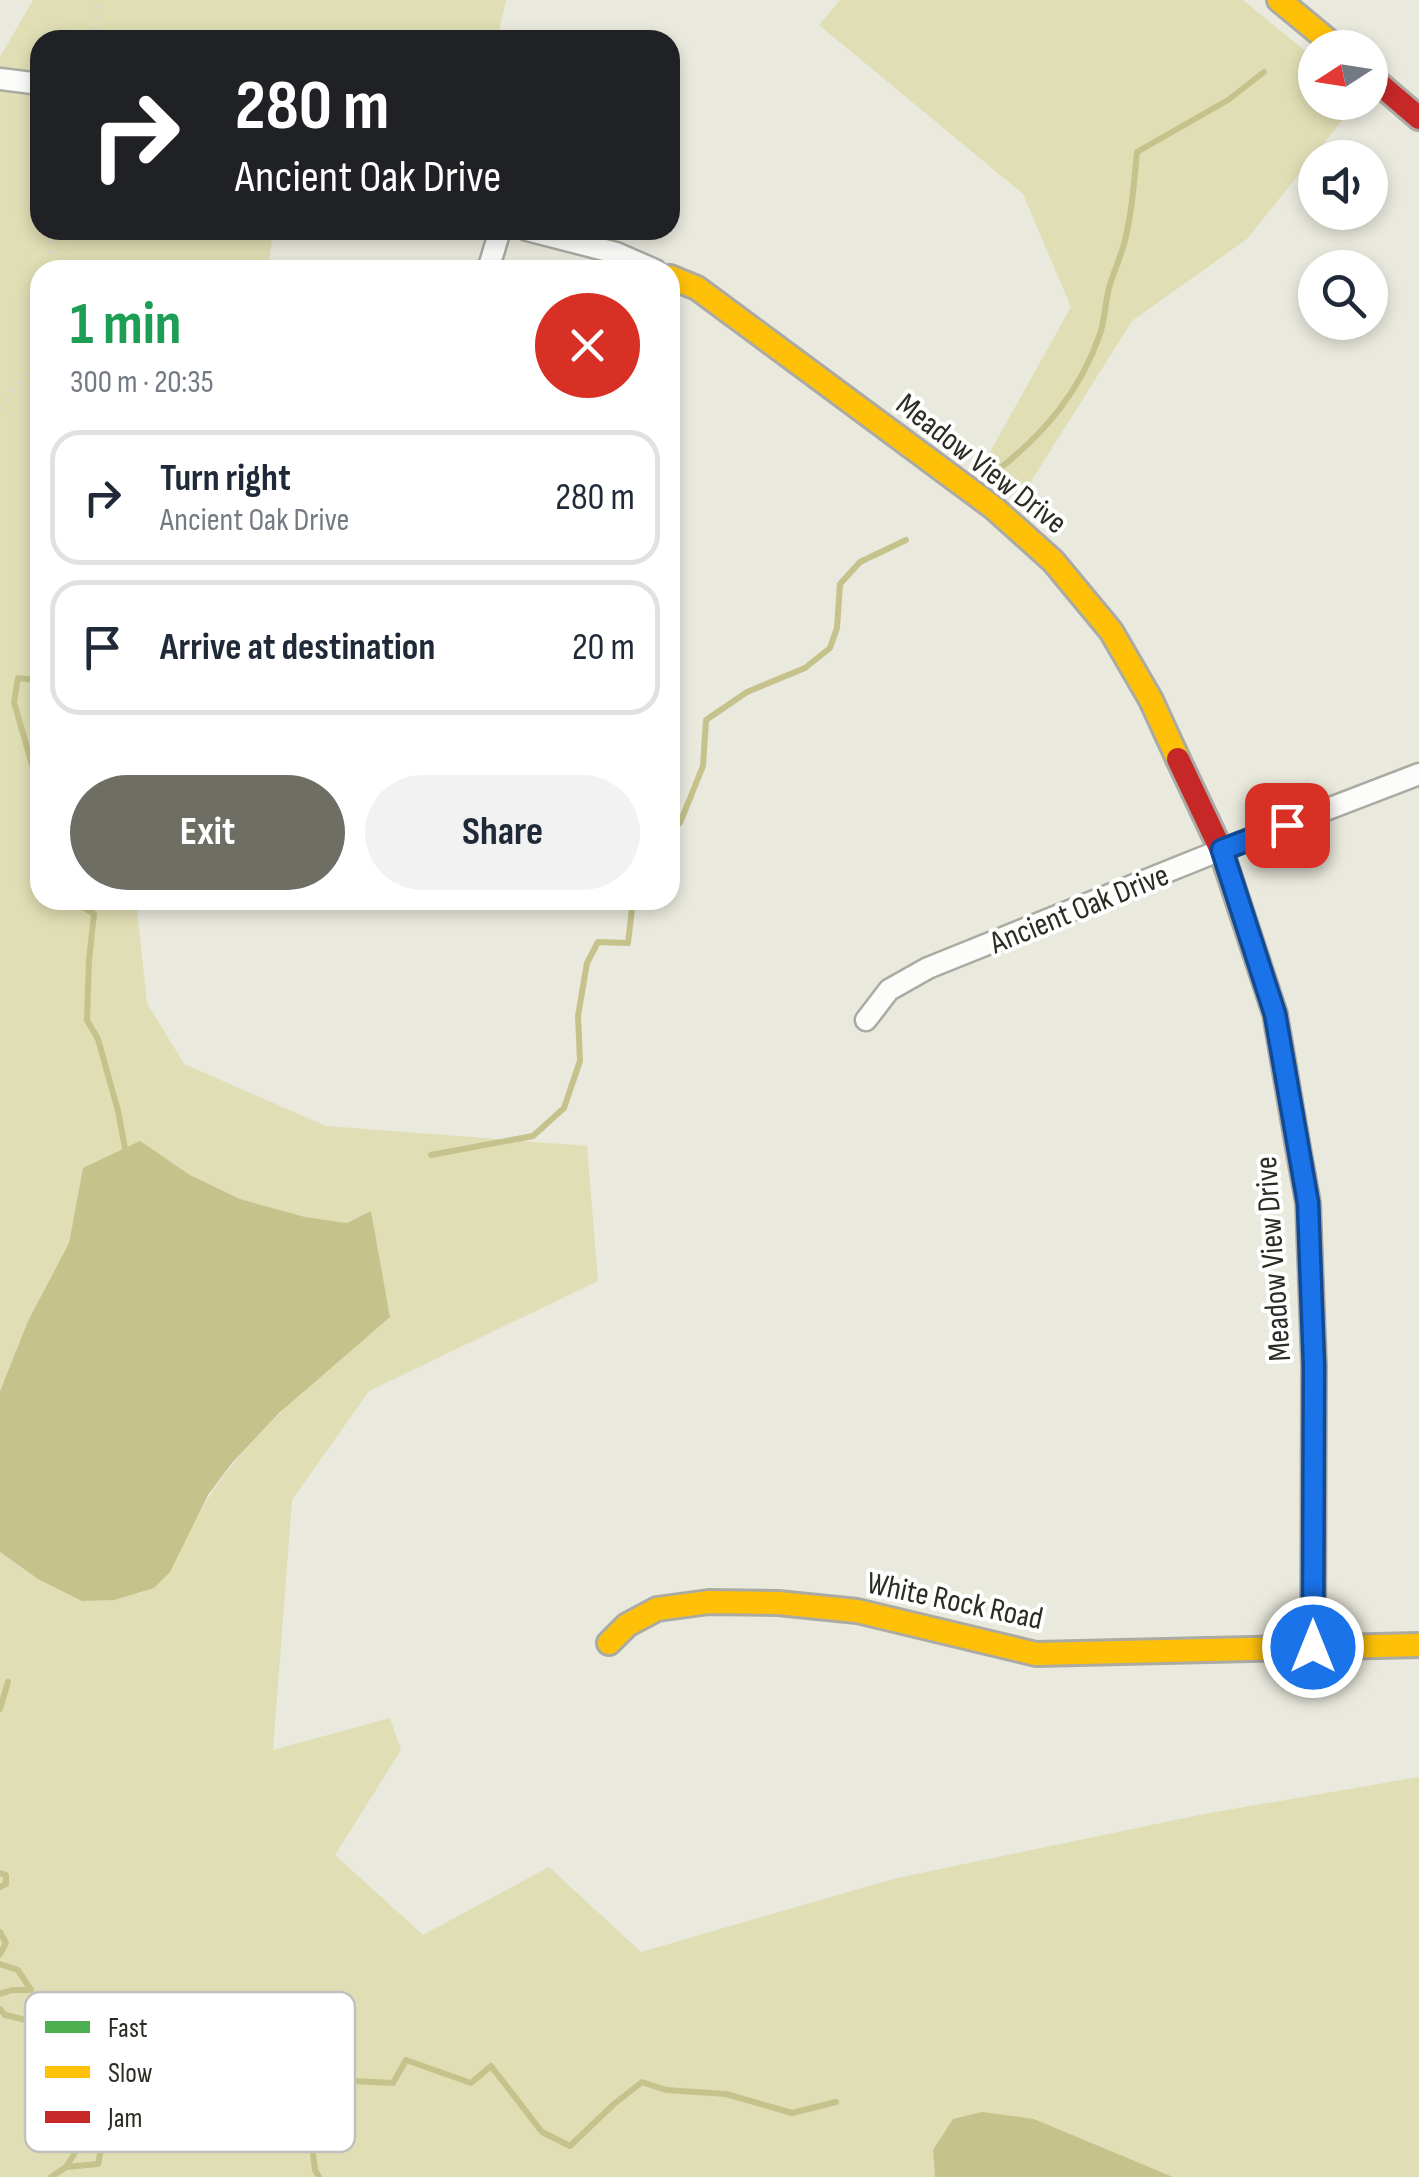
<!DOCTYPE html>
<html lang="en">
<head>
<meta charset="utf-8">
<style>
	:root { --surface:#fff; --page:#f2f2f3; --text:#1f2937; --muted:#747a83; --line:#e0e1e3; --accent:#6e6e65 }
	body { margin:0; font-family:"Sofia Sans Condensed",sans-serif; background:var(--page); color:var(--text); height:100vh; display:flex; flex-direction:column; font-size:38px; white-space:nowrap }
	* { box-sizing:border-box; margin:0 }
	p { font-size:32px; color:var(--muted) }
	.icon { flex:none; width:55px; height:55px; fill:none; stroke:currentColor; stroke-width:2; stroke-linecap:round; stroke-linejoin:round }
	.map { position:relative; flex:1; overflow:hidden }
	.side { position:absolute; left:30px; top:260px; width:650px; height:650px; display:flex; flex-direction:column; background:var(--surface); border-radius:30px; box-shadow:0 5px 15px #0003 }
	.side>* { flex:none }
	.guide { position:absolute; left:30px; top:30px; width:650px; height:210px; border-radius:30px; box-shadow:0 5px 15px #0003; background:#202124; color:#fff; overflow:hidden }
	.needle { width:65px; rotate:258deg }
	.buttons { position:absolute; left:1298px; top:30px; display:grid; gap:20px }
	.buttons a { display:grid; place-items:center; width:90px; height:90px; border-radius:50%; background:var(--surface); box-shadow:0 5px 15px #0003; font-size:50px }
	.pin { position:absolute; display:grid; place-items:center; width:85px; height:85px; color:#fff; margin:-42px; border-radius:20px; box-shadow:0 5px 15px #0006 }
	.me { position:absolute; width:110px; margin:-55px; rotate:0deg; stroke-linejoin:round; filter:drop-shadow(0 0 8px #0008) }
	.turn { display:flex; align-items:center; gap:35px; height:210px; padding:0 40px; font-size:45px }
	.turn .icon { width:130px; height:130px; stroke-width:2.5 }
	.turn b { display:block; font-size:70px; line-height:85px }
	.round { display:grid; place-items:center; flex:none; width:105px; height:105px; border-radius:52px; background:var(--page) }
	.summary { display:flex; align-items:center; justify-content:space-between; height:170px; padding:0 40px }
	h1 { font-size:60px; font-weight:700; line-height:75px; color:#1e9e55 }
	.primary-button { display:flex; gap:20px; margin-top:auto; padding:20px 40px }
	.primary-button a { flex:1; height:115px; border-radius:60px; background:var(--accent); color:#fff; font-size:40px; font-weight:700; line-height:115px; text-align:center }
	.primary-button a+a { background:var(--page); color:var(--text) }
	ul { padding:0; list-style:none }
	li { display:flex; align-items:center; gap:30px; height:135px; margin:0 20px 15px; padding:0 20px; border:5px solid var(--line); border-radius:30px }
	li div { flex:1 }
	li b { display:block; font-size:38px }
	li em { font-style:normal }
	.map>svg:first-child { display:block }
	.green { fill:#e0deb4 }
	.water { fill:#c5c28b }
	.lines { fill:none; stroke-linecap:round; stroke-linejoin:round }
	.stream { stroke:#c5c28b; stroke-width:6 }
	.street-casing { stroke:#ababa3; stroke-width:25 }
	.fast-casing { stroke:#ababa3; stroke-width:28 }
	.slow-casing { stroke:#ababa3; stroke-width:28 }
	.jam-casing { stroke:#ababa3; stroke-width:28 }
	.path { stroke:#d8d7d4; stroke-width:4; stroke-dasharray:2.5 8; stroke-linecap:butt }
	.street { stroke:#fcfcfa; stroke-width:20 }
	.fast { stroke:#4caf50; stroke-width:22 }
	.slow { stroke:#ffc107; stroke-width:22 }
	.jam { stroke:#c62828; stroke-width:22 }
	.route-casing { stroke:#114b97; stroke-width:25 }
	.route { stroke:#1a73e8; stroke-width:18 }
	.labels { text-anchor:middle; stroke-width:8; stroke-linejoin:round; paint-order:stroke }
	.street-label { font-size:32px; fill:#2c2c24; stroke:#fff }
	.key { fill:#fff; stroke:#c0c0bd; stroke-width:2.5 }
	.key-label { font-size:28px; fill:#2c2c24 }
</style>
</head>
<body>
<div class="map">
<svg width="1419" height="2177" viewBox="0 0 1419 2177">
	<rect width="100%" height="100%" fill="#e9e9de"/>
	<g class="green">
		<path d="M33,0H506L497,40H40V230H273L268,270H40V900H136L147,1003L184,1064L326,1126L587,1146L598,1281L369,1391L292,1500L273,1750L390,1718L401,1750L335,1855L423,1935L549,1867L641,1952L893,1879L1204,1814L1419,1777V2177H1173L1034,2119L933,2150L935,2177H0V1552L38,1579L192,1525C239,1439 316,1379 390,1317L371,1211L347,1223L305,1217L240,1199L190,1175L83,1168L69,1243L28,1321L0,1391V57Z"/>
		<path d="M840,0H1243L1315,59V102L1356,103L1247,239L1132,321L1023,494L981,468L1071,307L1023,194L819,25Z"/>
	</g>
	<g class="water">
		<path d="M140,1141L190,1175L240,1199L305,1217L347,1223L371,1211L390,1317L279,1413L232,1463L208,1495L170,1572L154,1588L114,1600L82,1601L38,1579L0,1552V1391L28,1321L69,1243L83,1168Z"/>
		<path d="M982,2112L1034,2119L1173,2177H935L933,2150L953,2119Z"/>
	</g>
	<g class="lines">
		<g class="stream">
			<path d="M999,469C1046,432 1080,391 1100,334C1105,319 1105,303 1109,288C1113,273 1120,259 1124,244C1132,214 1134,182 1137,152L1228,100L1264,72"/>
			<path d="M40,648L35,680L18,678L14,702L40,793"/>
			<path d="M670,829L680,823L703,766L706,720L747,692L805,668L830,648L837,628L840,584L860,562L906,540"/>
			<path d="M71,900L94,914L89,960L87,1020L98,1039L118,1111L125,1148"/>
			<path d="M431,1155L533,1136L564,1108L580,1061L578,1016L587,963L598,942L628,943L633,900"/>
			<path d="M0,1709L8,1682"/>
			<path d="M0,1873L6,1875V1884L0,1887"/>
			<path d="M0,1932L6,1943L0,1954"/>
			<path d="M0,1964L18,1970L31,1990H12L0,1994"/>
			<path d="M0,2009L5,2015L43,2024L65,2043L56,2078V2091L75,2117L83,2140L66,2167L51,2177"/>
			<path d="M297,2096L308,2112L315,2170L319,2177"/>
			<path d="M66,2167L98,2164L105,2129L132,2125L156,2114L238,2125L276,2105L335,2080L393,2083L406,2060L471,2083L491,2066L542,2132L570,2146L614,2104L642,2082L666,2090L726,2094L792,2113L836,2102"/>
		</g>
		<defs>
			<g id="street">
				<path d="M0,79L40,84"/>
				<path d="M527,230L616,253L655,270"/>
				<path d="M488,270L500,230"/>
				<path d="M866,1020L889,990L928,968L1221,850L1419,774"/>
			</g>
			<path id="fast" d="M1297,1142L1308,1203L1314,1366L1313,1647"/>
			<g id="slow">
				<path d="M1279,0L1337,48"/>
				<path d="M670,277L697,288L994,508L1053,561L1111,631L1151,700L1178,759"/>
				<path d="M609,1643L627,1625L657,1609L709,1602L778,1603L857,1611L1036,1654L1419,1645"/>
			</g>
			<g id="jam">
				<path d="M1370,76L1419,118"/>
				<path d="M1178,759L1221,850L1275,1014L1297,1142"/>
			</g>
		</defs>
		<use href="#street" class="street-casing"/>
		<use href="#fast" class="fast-casing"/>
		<use href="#slow" class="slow-casing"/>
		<use href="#jam" class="jam-casing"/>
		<g class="path">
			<path d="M94,40L98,0"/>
			<path d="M48,230L52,270"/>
			<path d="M0,409L29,369L40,345"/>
		</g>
		<use href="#street" class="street"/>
		<use href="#fast" class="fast"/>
		<use href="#slow" class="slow"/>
		<use href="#jam" class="jam"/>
	</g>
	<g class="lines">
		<defs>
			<path id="route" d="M1287,825L1222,850L1275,1014L1308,1203L1314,1366L1313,1647"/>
		</defs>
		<use href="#route" class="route-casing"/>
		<use href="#route" class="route"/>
	</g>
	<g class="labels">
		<g class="street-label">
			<text transform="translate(982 463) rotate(38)" y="11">Meadow View Drive</text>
			<text transform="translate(1079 908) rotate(-22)" y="11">Ancient Oak Drive</text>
			<text transform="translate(1272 1259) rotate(-94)" y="11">Meadow View Drive</text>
			<text transform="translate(955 1600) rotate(12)" y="11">White Rock Road</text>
		</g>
	</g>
	<rect x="25" y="1992" width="330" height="160" rx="15" class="key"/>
	<rect x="45" y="2021" width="45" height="12" fill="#4caf50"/>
	<rect x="45" y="2066" width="45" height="12" fill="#ffc107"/>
	<rect x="45" y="2111" width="45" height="12" fill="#c62828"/>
	<g class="key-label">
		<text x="108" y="2037">Fast</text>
		<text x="108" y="2082">Slow</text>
		<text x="108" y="2127">Jam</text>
	</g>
</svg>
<div class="buttons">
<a><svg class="needle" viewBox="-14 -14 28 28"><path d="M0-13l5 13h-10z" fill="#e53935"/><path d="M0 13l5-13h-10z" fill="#747a83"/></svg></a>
<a><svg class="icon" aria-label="sound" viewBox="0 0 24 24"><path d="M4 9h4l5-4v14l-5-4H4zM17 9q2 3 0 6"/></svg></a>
<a><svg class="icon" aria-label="search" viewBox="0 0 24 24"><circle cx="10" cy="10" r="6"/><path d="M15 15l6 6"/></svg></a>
</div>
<div class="pin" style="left:1287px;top:825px;background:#d93025"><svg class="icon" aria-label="arrive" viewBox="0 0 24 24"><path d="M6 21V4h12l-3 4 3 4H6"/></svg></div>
<svg class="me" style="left:1313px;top:1647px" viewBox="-20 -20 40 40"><circle r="17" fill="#1a73e8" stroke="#fff" stroke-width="3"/><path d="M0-11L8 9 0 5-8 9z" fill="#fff"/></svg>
<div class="guide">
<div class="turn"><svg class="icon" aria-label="right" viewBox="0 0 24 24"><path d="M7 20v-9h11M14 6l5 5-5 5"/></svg><div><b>280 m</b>Ancient Oak Drive</div></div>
</div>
<section class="side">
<div class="summary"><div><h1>1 min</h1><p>300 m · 20:35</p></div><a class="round" style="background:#d93025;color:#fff"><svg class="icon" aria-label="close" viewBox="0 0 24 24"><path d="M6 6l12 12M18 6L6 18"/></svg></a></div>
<ul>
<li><svg class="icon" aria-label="right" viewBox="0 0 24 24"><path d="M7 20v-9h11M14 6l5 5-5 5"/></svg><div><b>Turn right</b><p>Ancient Oak Drive</p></div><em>280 m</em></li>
<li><svg class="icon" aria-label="arrive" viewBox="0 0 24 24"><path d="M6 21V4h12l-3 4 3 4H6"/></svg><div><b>Arrive at destination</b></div><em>20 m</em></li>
</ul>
<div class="primary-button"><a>Exit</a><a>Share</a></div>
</section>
</div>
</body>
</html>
